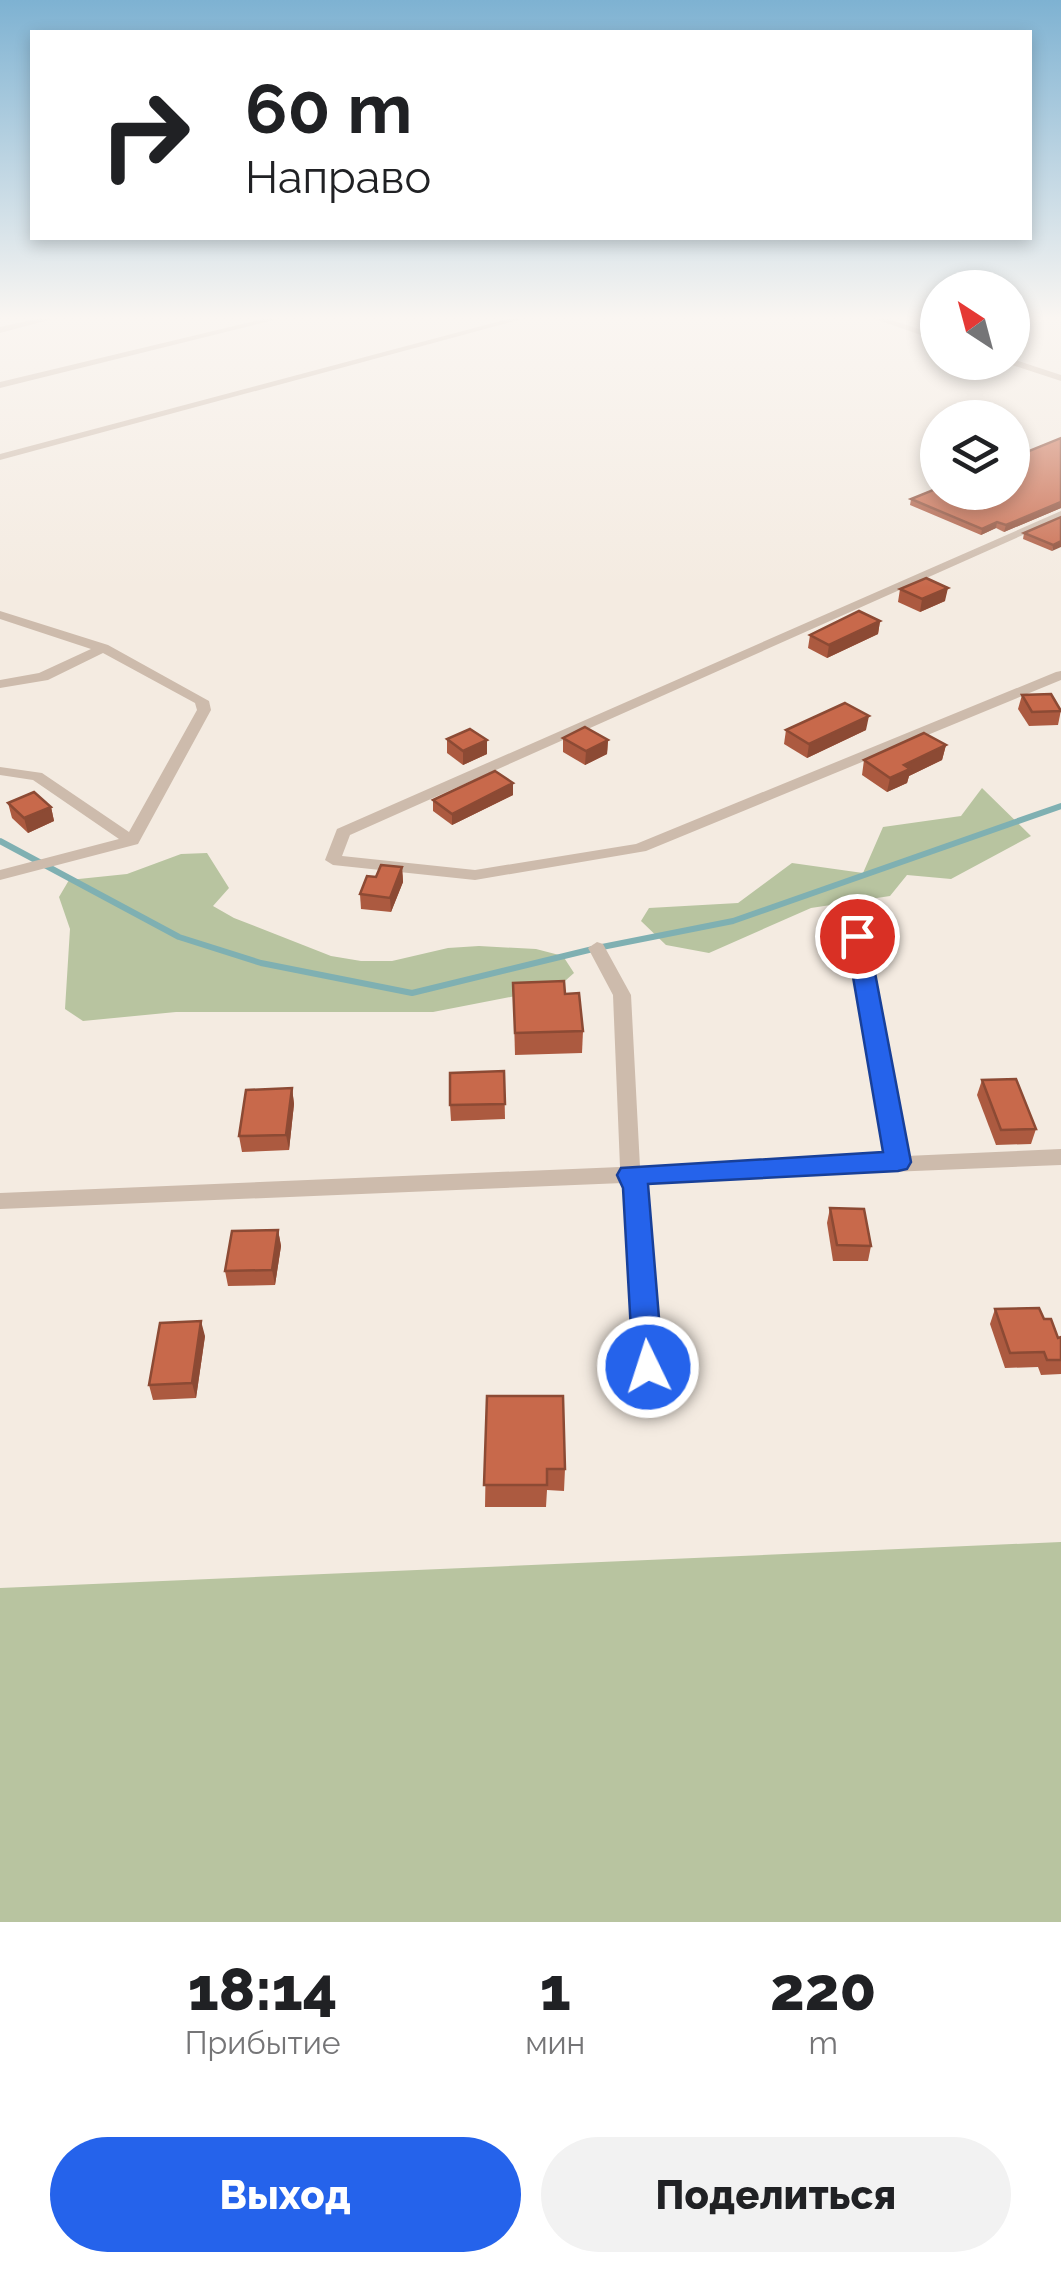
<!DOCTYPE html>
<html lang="ru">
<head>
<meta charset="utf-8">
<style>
	:root { --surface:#fff; --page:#f2f2f2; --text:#202124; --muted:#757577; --accent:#2563eb }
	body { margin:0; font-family:Raleway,sans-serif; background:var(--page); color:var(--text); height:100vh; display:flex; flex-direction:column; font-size:38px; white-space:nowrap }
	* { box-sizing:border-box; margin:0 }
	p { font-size:32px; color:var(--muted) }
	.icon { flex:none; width:55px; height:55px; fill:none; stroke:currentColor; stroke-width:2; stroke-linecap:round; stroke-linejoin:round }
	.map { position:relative; height:1922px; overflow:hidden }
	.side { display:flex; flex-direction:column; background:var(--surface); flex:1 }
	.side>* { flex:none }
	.guide { position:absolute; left:30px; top:30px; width:1002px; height:210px; border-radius:0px; box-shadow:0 5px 15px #0003; background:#fff; color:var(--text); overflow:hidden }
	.needle { width:65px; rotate:324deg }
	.buttons { position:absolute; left:920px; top:270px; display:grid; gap:20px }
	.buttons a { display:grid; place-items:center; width:110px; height:110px; border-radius:50%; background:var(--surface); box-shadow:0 5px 15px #0003; font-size:50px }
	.pin { position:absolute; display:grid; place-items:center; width:85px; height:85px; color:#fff; margin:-42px; border:5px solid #fff; border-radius:50%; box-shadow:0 2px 10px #0007 }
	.me { position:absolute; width:110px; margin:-55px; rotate:356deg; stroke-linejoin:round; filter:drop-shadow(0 0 8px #0008) }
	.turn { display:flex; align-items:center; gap:35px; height:210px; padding:0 50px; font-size:45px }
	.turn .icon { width:130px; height:130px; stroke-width:2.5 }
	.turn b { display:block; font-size:70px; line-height:85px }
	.eta { display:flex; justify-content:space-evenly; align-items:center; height:170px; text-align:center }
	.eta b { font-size:60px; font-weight:800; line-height:70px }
	.cta { display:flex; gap:20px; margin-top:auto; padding:20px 50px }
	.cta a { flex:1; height:115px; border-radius:60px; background:var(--accent); color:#fff; font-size:40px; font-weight:800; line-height:115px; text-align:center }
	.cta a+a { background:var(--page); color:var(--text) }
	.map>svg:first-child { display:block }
	.green { fill:#b8c4a0 }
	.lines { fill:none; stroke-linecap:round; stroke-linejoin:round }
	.stream { stroke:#7fb0b2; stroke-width:6 }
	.street { fill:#cdbbac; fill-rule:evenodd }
	.wall { fill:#ac5a40 }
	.shaded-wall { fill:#8c4a34 }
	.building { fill:#c8694b; stroke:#8c4a34; stroke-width:2.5 }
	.route { fill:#2563eb; stroke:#184099; stroke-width:2.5 }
</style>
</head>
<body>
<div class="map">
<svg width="1061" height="1922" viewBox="0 0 1061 1922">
	<rect width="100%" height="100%" fill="#f4ebe1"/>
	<g class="green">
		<path d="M982,788L1031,836L951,879L907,875L890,896L811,908L709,953L666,945L641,921L649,908L738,903L792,863L863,873L883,827L961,816Z"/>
		<path d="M207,853L229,888L213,906L234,918L331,956L361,961H392L448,948L479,946L536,949L563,956L574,973L557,988L433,1012H176L83,1021L65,1009L70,929L59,897L69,880L127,874L181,854Z"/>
		<path d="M1061,1542V1922H0V1588Z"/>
	</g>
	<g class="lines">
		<path class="stream" d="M0,841L179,937L261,963L412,993L597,948L733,921L1061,806"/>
		<g class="street">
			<path d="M36,319H52L0,333V327Z"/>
			<path d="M263,319H278L0,388V382Z"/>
			<path d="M508,319H522L0,460V454Z"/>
			<path d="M875,319H888L938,335V341Z"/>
			<path d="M1012,359L1061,375V381L1009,364Z"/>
			<path d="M1061,511V518L350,835L342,856L475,870L636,844L1056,672L1061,671V680L646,851L475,880L333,865L325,860L337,829Z"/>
			<path d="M0,611L108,645L209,701L211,710L138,844L0,880V870L119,839L33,780L0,775V767L42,773L129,832L197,710L195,703L103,653L48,680L0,688V680L39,673L91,649L0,619Z"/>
			<path d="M857,930L866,936L906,1156L1061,1149V1165L644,1182L646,1188L660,1367L656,1374L648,1377L640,1374L636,1367L623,1183L0,1209V1193L620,1167L613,995L588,948L597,942L603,944L631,995L640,1167L886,1157L848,936Z"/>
		</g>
	</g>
	<g class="wall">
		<path d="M1061,438V508L1004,532L996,528L981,535L910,505L911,499Z"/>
		<path d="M1061,517L1052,551L1023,539L1024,533Z"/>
		<path d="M900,589L945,601L920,612L898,602Z"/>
		<path d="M880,621L878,634L827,658L808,648L810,635Z"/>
		<path d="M1022,695L1061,710L1058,725L1029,726L1018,709Z"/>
		<path d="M786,730H866L807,758L784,744Z"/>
		<path d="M563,738L608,740L607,754L585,765L563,752Z"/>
		<path d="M447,739L487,754L463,765L447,753Z"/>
		<path d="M946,745L942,760L909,776L907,783L887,792L862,775L864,760Z"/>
		<path d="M513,783V795L452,825L433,811V800Z"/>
		<path d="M8,803L51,807L54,821L28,833L12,818Z"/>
		<path d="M402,867L403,882L391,912L361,909L360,894L376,877Z"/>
		<path d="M513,983L565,994L583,1031L582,1053L515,1055Z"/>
		<path d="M504,1071L505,1119L451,1121L450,1105Z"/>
		<path d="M982,1080L1036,1129L1031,1144L996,1145L977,1095Z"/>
		<path d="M292,1088L294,1104L289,1150L242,1152L239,1136Z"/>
		<path d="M830,1208L871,1246L868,1261H833L827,1223Z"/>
		<path d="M278,1230L281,1246L275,1285L228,1286L225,1271Z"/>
		<path d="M995,1309L1044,1319L1058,1338L1061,1337V1374L1041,1375L1038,1367L1005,1368L990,1324Z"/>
		<path d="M205,1336L196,1398L153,1400L149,1385Z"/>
		<path d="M487,1396L565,1469L564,1491L547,1490L546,1507H485Z"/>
	</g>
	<g class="shaded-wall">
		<path d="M1061,502V508L1004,532L1006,525Z"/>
		<path d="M997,522L996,528L981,535L982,529Z"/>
		<path d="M1061,541V547L1052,551L1053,545Z"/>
		<path d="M948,588L945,601L920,612L922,599Z"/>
		<path d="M880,621L878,634L827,658L829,645Z"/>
		<path d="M869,716L866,730L807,758L809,744Z"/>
		<path d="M487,740V754L463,765V751Z"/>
		<path d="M608,740L607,754L585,765L586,751Z"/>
		<path d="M946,745L942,760L909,776L907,783L887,792L890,778L904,765Z"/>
		<path d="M513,783V795L452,825V814Z"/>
		<path d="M51,807L54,821L28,833L24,818Z"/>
		<path d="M402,867L403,882L391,912L390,898Z"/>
		<path d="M292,1088L294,1104L289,1150L286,1135Z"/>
		<path d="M278,1230L281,1246L275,1285L272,1270Z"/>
		<path d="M201,1321L205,1336L196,1398L192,1383Z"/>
	</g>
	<g class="building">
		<path d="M1061,438V502L1006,525L997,522L982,529L911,499L938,488V492H1012V458Z"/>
		<path d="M1061,517V541L1053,545L1024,533Z"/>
		<path d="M926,578L948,588L922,599L900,589Z"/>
		<path d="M859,611L880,621L829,645L810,635Z"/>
		<path d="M1051,694L1061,711L1032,712L1022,695Z"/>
		<path d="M845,703L869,716L809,744L786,730Z"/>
		<path d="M585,727L608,740L586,751L563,738Z"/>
		<path d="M470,729L487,740L463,751L447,739Z"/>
		<path d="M924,733L946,745L904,765L910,769L890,778L864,760Z"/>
		<path d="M495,771L513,783L452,814L433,800Z"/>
		<path d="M34,792L51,807L24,818L8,803Z"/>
		<path d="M381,865L402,867L390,898L360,894L367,876L376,877Z"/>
		<path d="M564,981L565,994L579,993L583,1031L515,1033L513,983Z"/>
		<path d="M504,1071L505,1104L450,1105V1073Z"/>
		<path d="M1016,1079L1036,1129L1001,1130L982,1080Z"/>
		<path d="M292,1088L286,1135L239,1136L246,1090Z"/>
		<path d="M830,1208L864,1209L871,1246L837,1245Z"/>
		<path d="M278,1230L272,1270L225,1271L232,1231Z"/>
		<path d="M1039,1308L1044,1319H1051L1058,1338L1061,1337V1360H1047L1044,1352L1010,1353L995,1309Z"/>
		<path d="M201,1321L192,1383L149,1385L160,1323Z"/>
		<path d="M487,1396H563L565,1469H547V1485H484Z"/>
	</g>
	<linearGradient id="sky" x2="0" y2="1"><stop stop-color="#7eb2d2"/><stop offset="0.54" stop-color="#faf6f2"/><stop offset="1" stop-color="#faf6f2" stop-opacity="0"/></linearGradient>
	<rect width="1061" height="588" fill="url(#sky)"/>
	<path class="route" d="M857,929L868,936L911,1162L907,1169L898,1171L648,1184L663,1367L659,1376L648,1380L638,1376L633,1367L623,1188L617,1175L621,1168L883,1152L846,936Z"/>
</svg>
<div class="buttons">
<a><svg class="needle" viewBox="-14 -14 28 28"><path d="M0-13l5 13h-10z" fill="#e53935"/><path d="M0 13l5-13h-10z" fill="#757577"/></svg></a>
<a><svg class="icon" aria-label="layers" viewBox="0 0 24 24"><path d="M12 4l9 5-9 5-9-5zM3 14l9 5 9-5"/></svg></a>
</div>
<div class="pin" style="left:857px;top:936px;background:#d93025"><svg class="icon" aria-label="arrive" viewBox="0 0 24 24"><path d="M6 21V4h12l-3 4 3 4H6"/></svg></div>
<svg class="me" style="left:648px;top:1367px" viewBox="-20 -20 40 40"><circle r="17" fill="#2563eb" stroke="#fff" stroke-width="3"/><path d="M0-11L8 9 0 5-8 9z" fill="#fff"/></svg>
<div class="guide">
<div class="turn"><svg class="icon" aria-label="right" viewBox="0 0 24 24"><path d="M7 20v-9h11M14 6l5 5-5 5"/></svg><div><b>60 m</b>Направо</div></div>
</div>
</div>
<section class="side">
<div class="eta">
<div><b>18:14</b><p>Прибытие</p></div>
<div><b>1</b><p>мин</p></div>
<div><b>220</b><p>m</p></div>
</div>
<div class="cta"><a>Выход</a><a>Поделиться</a></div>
</section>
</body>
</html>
